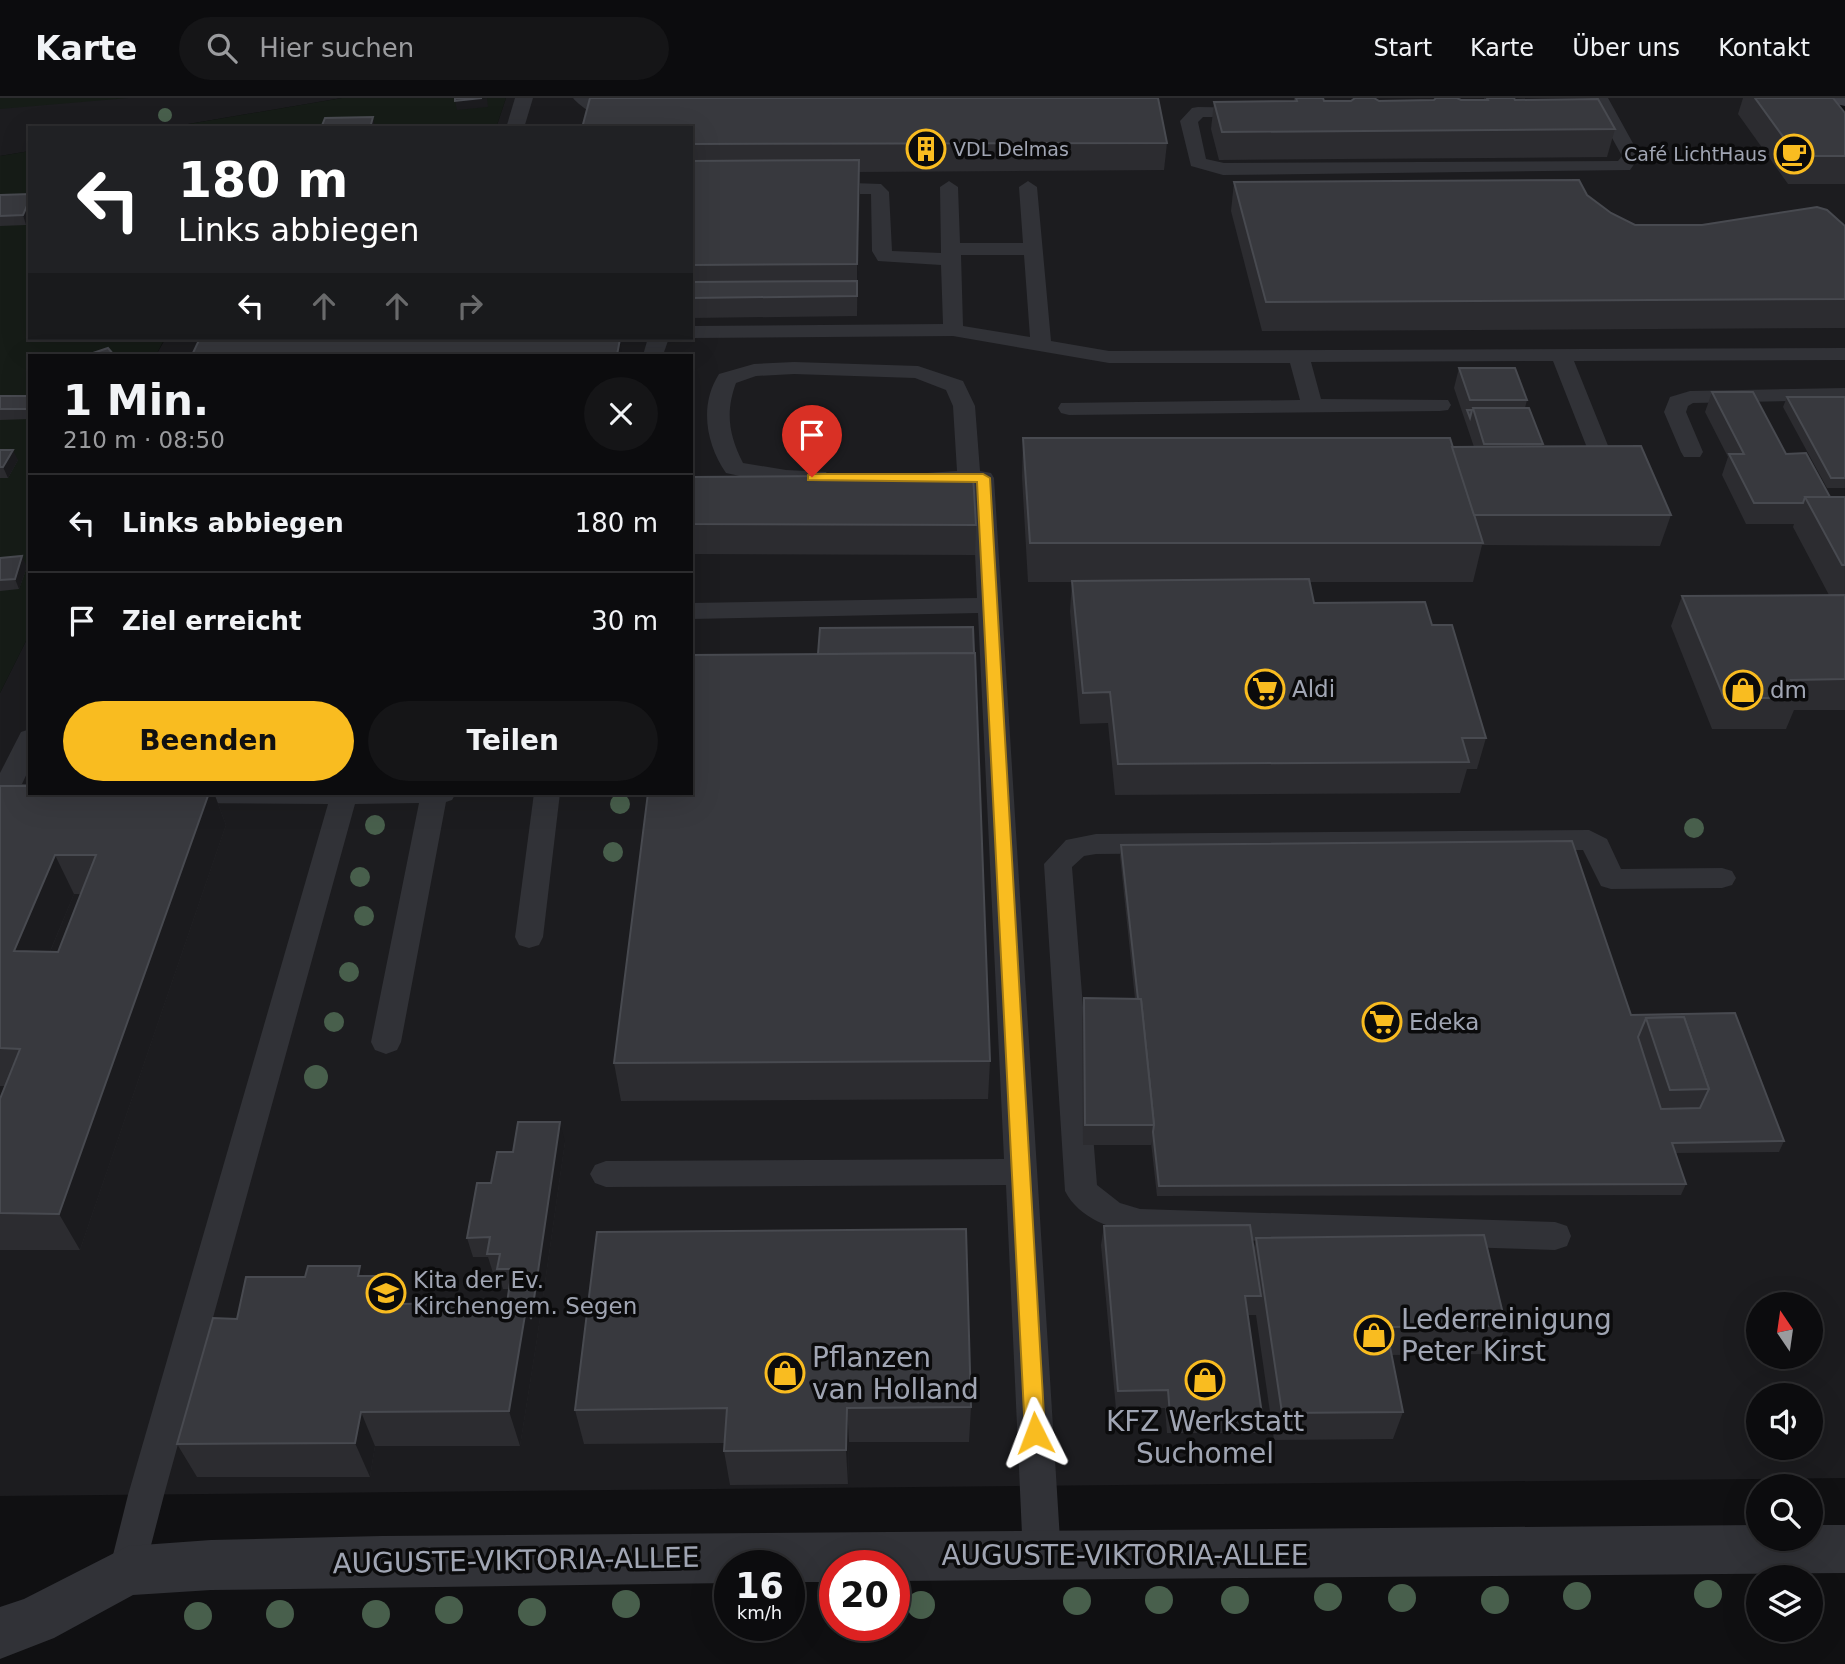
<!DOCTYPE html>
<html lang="de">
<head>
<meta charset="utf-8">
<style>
	:root { --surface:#0c0c0e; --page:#151517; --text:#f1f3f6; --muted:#9a9b9e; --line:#2c2c2e; --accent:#f9bc20 }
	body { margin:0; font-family:"DejaVu Sans",sans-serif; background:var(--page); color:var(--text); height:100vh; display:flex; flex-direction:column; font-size:26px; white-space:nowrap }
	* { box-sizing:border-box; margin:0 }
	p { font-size:23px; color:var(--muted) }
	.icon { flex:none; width:38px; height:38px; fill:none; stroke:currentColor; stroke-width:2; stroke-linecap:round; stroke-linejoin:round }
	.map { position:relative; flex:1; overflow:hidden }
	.sheet { position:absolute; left:28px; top:256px; width:665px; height:441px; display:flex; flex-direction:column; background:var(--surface); border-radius:0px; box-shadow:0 7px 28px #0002,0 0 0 2px var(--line) }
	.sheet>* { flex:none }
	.banner { position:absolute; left:28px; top:28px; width:665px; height:214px; border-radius:0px; box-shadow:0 7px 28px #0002,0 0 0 2px var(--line); background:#202124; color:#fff; overflow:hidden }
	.needle { width:46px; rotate:347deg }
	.tools { position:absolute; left:1746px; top:1194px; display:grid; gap:14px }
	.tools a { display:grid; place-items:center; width:77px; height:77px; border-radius:50%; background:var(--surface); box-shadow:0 7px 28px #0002,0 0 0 2px var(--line); font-size:35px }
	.speed { position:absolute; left:714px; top:1452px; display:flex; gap:14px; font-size:35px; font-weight:700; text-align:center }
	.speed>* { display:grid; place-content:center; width:91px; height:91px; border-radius:50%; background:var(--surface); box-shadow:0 7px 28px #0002,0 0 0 2px var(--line); line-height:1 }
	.speed small { font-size:18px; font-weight:400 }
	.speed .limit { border:10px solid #d22; background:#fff; color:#111 }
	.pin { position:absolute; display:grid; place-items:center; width:60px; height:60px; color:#fff; margin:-72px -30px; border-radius:50% 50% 50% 0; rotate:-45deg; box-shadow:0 0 7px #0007 }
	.pin .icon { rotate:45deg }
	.me { position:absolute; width:77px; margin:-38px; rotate:357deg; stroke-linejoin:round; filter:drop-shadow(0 0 5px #0008) }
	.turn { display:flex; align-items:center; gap:24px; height:147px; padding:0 35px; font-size:32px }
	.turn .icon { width:91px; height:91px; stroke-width:2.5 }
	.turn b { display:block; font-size:49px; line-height:60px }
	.lanes { display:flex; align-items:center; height:66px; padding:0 35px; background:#0003; justify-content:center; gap:35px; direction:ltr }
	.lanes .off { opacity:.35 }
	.round { display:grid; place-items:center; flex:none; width:74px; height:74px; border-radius:37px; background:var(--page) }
	.overview { display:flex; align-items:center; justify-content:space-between; height:119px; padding:0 35px }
	h1 { font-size:42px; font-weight:700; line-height:52px }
	.button { display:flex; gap:14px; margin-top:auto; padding:14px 35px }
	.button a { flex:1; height:80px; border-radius:42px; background:var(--accent); color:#111; font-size:28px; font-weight:700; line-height:80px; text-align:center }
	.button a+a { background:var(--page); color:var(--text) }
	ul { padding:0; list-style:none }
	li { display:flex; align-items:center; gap:21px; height:98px; padding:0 35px; border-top:2px solid var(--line) }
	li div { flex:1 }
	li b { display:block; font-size:26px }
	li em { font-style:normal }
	header { display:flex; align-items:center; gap:42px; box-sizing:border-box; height:98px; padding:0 35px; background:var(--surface); border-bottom:2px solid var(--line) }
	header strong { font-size:33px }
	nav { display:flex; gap:38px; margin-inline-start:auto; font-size:24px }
	.search { width:490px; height:63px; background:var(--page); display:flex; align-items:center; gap:18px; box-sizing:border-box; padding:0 24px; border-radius:38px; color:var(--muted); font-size:26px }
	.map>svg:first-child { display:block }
	.built { fill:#1c1c1f; fill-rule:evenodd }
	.green { fill:#161c17 }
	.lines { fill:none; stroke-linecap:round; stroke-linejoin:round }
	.service { fill:#313237; fill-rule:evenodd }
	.minor { fill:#313237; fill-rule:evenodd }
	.secondary { fill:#3f4047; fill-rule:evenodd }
	.tree { fill:#485f4c }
	.wall { fill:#2c2c30; fill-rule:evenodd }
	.shaded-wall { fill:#1b1b1e }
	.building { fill:#38393e; stroke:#484a50; stroke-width:2; fill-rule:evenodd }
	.route { fill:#f9bc20; stroke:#a27a15; stroke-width:2 }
	.labels { text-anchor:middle; stroke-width:7; stroke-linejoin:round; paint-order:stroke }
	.far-poi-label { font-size:19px; fill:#a0a5b3; stroke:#0b0b0c; text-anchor:start }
	.poi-label { font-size:23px; fill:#a0a5b3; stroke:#0b0b0c; text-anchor:start }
	.near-poi-label { font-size:28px; fill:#a0a5b3; stroke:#0b0b0c; text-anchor:start }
	.near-street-label { font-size:28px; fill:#a0a5b3; stroke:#0b0b0c }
</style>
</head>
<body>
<header>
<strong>Karte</strong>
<div class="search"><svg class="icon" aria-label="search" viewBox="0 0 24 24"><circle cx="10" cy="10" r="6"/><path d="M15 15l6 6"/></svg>Hier suchen</div>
<nav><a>Start</a><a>Karte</a><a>Über uns</a><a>Kontakt</a></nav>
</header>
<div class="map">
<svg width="1845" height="1566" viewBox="0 0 1845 1566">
	<rect width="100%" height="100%" fill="#101012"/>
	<g class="built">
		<path d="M0,0H342L165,30H30V53L0,58Z"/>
		<path d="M506,0H1792L1845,54V1380L0,1398V595L30,535V695H691V257H156L166,240H691V30H496ZM1759,1206H1811V1258H1759ZM1759,1297H1811V1349H1759Z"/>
	</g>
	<g class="green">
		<path d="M0,0H128L0,11Z"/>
		<path d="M342,0H506L496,30H165Z"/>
		<path d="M30,53V240H165L156,257H30V535L0,595V58Z"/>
	</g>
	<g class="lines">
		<g class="service">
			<path d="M515,0H533L524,30H506Z"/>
			<path d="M573,0H594L608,10H623L632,15C616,31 585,14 573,0Z"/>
			<path d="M1590,0H1608L1640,58L1630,72L1223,77L1191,68L1180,23L1192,10L1198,9L1257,10L1260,14L1257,18L1251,19H1203L1198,24L1206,61L1224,65L1618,63L1622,58Z"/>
			<path d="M949,83L958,89L960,145H1023L1019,89L1028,83L1037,89L1051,243L1109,253L1845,250V262L1574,263L1615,365L1612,370H1596L1593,365L1553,263L1311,264L1321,301L1448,302L1451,307L1448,312L1440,313L1069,317L1061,315L1058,310L1061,305L1300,302L1290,265H1109L953,238L691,240H689L691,228L943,226L941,167L878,163L872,153L871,96H824L815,90L824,84L881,86L889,94L892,153L941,155L940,89ZM961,157H1024L1030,239L963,228Z"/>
			<path d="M648,240H669L663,257H643Z"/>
			<path d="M794,264L918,268L963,283L975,308L980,373L991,375L994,380L1061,1458L1055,1471L1042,1476L1029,1471L1023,1458L1006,1087L606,1089L595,1085L590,1076L595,1067L606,1063L1004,1061L978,515L691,521V505L977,500L972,387L927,385L924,380L927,375L957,373L953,308L946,292L915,280L794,276L756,278L736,285C725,315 729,337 743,365L786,372L826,374L829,379L826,384C795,392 757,382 726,375C706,346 699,307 719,276L754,266Z"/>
			<path d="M1845,290V302L1693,305L1688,308L1686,314L1703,354L1700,359H1684L1681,354L1664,314L1670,299L1690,293Z"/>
			<path d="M30,631V669L22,686H30V695H46L42,702L33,704L0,703V675L21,634Z"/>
			<path d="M166,695H456L452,702L446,704L401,944L397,952L386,956L375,952L371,944L419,705L355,706L164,1397L141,1486L128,1491L115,1486L109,1473L128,1397L328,706L179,705L170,703Z"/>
			<path d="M534,695H560L543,839L539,847L529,850L519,847L515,839Z"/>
			<path d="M1589,732L1607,741L1621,771L1722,770L1732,773L1736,780L1732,787L1722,790L1611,791L1601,788L1583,752L1096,756L1084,758L1072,769L1097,1087L1120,1105L1140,1111L1555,1124L1567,1128L1571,1138L1567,1148L1555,1152L1140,1139C1112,1130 1079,1121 1065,1093L1044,766L1066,742L1096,736Z"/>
		</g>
		<path class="minor" d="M1759,1427V1440H1811V1427H1845V1475L894,1483V1468H835V1484H789V1468H730V1485L211,1492L133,1497L54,1540L0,1561V1509L24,1501L128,1448L211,1442L382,1438Z"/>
		<path class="secondary" d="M1832,0H1845V8L1836,6Z"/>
	</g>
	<g class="tree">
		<circle cx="165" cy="17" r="7"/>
		<circle cx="620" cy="706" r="10"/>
		<circle cx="375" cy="727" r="10"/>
		<circle cx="1694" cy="730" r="10"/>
		<circle cx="613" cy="754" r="10"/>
		<circle cx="360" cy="779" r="10"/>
		<circle cx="364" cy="818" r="10"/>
		<circle cx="349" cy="874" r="10"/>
		<circle cx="334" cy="924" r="10"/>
		<circle cx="316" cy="979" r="12"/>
		<circle cx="1708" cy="1496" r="14"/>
		<circle cx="1577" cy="1498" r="14"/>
		<circle cx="1328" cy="1499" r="14"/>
		<circle cx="1402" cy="1500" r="14"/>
		<circle cx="1159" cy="1502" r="14"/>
		<circle cx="1235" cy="1502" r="14"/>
		<circle cx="1495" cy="1502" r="14"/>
		<circle cx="1077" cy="1503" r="14"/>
		<circle cx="626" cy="1506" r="14"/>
		<circle cx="921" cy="1507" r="14"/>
		<circle cx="449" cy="1512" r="14"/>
		<circle cx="532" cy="1514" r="14"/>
		<circle cx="280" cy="1516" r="14"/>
		<circle cx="376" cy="1516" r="14"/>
		<circle cx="198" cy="1518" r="14"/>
	</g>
	<g class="wall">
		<path d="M1294,0H1323L1324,3L1484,2V0H1514L1515,2L1615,31L1607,59L1219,62L1211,31L1214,4L1294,3Z"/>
		<path d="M1743,0H1833L1845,15V86H1788L1738,16Z"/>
		<path d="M691,30L1167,45L1164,72L859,74L860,98L857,218L691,220Z"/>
		<path d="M1234,84L1587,97L1611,115L1635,127L1845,128V230L1262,233L1231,113Z"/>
		<path d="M30,96L26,127L0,128V97Z"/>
		<path d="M1459,270L1527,302L1525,310L1543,346L1542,348L1671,417L1660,448L1482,447L1473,484H1310L1314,505L1432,527L1486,640L1477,671H1467L1460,695L1115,697L1108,625L1080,626L1070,513L1072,484H1028L1022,379L1023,340L1474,349L1454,290Z"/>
		<path d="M1712,294L1786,356L1830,399H1845V497H1829L1793,429L1794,426H1746L1722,377L1728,359L1705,314Z"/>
		<path d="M0,298H30V321L0,322Z"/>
		<path d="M1787,299H1845V390H1827L1783,309Z"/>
		<path d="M0,352L18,362L8,380H0Z"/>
		<path d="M691,379L976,427L975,457L691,456Z"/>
		<path d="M0,460L27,469L19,491L0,493Z"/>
		<path d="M1845,497V612H1794L1786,631H1712L1671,528L1682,498Z"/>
		<path d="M0,688L30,695H214L226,727L80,1152H0V1001L5,988H0ZM74,796H81L58,854H50Z"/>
		<path d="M1121,747L1631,917L1735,915L1784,1043L1779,1054L1676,1055L1686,1086L1681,1097L1157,1098L1151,1044V1047H1083L1082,921L1084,900L1135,901L1120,758Z"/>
		<path d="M990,963L988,1001L621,1003L614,965Z"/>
		<path d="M565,1044L537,1241L520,1348H375L370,1379H197L177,1346L364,1178H392L402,1205H507L509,1191H503L498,1175H493L488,1159H473L467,1140L491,1085L513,1054Z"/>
		<path d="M1104,1128L1254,1149L1256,1140L1506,1228L1494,1256L1392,1257L1403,1314L1393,1341L1274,1342L1256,1217H1247L1262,1316L1257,1335H1167L1165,1310L1116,1311L1101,1147Z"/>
		<path d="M597,1134L971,1309L969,1344H849L848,1386L730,1387L724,1353L725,1345L584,1346L575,1312Z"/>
	</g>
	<g class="shaded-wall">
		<path d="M487,0L488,9L457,12L455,3Z"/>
		<path d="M373,19L375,30H370Z"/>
		<path d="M859,62L860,98L857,218V166Z"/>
		<path d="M30,101V119L26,127L23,117Z"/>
		<path d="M620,241L622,257H617Z"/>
		<path d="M13,352L18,362L8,380L3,369Z"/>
		<path d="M22,458L27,469L19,491L15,481Z"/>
		<path d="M209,695H214L226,727L80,1152L59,1116Z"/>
		<path d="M55,757L74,796L34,892L14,853Z"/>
		<path d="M560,1024L565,1044L537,1241L520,1348L509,1313L527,1205Z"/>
		<path d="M360,1168L374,1204L358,1178Z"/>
		<path d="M392,1178L405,1214L387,1206Z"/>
		<path d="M847,1310L849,1344L848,1386L846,1352Z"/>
		<path d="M361,1314L375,1348L370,1379L355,1345Z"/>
	</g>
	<g class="building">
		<path d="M455,0H482L455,3Z"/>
		<path d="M590,0H1158L1167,45L691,46V30H582Z"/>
		<path d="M1296,0H1323L1324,3H1351L1355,0H1374L1379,3L1434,2L1436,0H1457L1461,2H1488L1487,0H1514L1515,2L1598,1L1615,31L1222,34L1214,4L1297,3Z"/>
		<path d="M1755,0H1833L1845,15V58H1797Z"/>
		<path d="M373,19L370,30H321L325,20Z"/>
		<path d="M435,28L434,30H414V29Z"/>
		<path d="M859,62L857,166L691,167V63Z"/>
		<path d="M1579,82L1587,97L1611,115L1635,127H1702L1817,109L1827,112L1845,128V201L1266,204L1234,84Z"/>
		<path d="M30,96V101L23,117L0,118V97Z"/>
		<path d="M857,183V198L691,200V184Z"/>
		<path d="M200,240H370V241H620L617,257H192Z"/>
		<rect x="466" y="240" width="142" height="1"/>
		<path d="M108,250L114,257H87Z"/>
		<path d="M1459,270H1515L1527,302H1470Z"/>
		<path d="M1712,294H1753L1786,356L1806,355L1830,399H1805L1803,405H1754L1729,356H1744Z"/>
		<path d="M0,298H30V310L29,311H0Z"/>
		<path d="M1787,299H1845V380H1831Z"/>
		<path d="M1473,310H1529L1543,346H1484Z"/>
		<path d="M1467,312H1472L1470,320Z"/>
		<path d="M1023,340H1450L1483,445H1030Z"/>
		<path d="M1641,348L1671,417H1474L1452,349Z"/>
		<path d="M0,352H13L3,369H0Z"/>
		<path d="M973,377L976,427L691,426V379Z"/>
		<path d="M1805,399H1845V467H1842Z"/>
		<path d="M22,458L15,481L0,482V460Z"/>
		<path d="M1309,481L1314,505L1425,504L1432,527H1452L1486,640H1462L1469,664L1118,666L1110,594L1083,595L1072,483Z"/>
		<path d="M1845,497V581L1791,582L1800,600H1724L1682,498Z"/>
		<path d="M973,529L974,555L818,556L820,530Z"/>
		<path d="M975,555L990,963L614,965L648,695H691V557Z"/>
		<path d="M0,688H30V695H209L59,1116L0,1115V1001L20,951L0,950ZM55,757H96L58,854L14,853Z"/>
		<path d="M1572,743L1631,917L1735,915L1784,1043L1672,1045L1686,1086L1159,1088L1153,1034L1154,1027L1141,901H1138L1121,747ZM1684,919L1709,991L1700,1010L1661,1011L1638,939L1646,920Z"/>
		<path d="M1084,900L1141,901L1154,1027H1085Z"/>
		<path d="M1684,919L1709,991L1670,992L1646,920Z"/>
		<path d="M518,1024H560L531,1221L527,1205H507L512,1171H497L500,1156H487L490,1139L467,1140L477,1085H491L497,1054H513Z"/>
		<path d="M1250,1127L1261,1198H1245L1262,1316L1170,1317L1168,1292L1118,1293L1104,1128Z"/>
		<path d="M966,1131L971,1309L847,1310L846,1352L724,1353L727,1310L575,1312L597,1134Z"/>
		<path d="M1484,1137L1506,1228L1386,1229L1403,1314L1282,1315L1256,1140Z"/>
		<path d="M308,1168H360L358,1178H392L387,1206L527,1205L509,1313L361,1314L355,1345L177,1346L213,1220L237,1221L246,1179H305Z"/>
	</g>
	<path class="route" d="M812,376H983L990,380L1045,1335L1042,1341L1035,1344L1028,1341L1025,1335L977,384L808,382V377Z"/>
	<defs>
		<symbol id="building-ring" viewBox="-11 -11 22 22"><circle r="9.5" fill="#0b0b0c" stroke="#f9bc20" stroke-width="1.5"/><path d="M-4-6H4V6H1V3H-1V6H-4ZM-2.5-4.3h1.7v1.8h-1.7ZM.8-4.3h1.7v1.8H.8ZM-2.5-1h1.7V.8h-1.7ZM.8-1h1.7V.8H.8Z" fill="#f9bc20"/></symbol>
		<symbol id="cafe-ring" viewBox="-11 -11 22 22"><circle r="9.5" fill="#0b0b0c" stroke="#f9bc20" stroke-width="1.5"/><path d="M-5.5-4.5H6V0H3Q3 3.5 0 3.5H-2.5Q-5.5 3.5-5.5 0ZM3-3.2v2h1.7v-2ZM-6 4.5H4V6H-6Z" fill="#f9bc20"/></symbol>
		<symbol id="supermarket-ring" viewBox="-11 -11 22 22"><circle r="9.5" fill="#0b0b0c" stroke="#f9bc20" stroke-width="1.5"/><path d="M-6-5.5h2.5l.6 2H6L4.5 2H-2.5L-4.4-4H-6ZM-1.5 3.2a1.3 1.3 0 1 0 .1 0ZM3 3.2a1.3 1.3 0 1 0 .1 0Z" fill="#f9bc20"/></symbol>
		<symbol id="shop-ring" viewBox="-11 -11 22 22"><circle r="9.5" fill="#0b0b0c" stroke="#f9bc20" stroke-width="1.5"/><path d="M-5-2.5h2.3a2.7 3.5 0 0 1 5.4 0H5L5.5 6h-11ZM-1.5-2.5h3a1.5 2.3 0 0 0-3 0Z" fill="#f9bc20"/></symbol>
		<symbol id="school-ring" viewBox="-11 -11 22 22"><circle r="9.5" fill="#0b0b0c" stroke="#f9bc20" stroke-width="1.5"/><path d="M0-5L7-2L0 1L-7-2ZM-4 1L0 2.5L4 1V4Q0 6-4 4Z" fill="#f9bc20"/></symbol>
	</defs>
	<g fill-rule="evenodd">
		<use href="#building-ring" x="904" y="29" width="44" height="44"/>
		<use href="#cafe-ring" x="1772" y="34" width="44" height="44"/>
		<use href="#supermarket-ring" x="1243" y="569" width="44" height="44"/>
		<use href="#shop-ring" x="1721" y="570" width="44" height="44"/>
		<use href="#supermarket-ring" x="1360" y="902" width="44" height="44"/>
		<use href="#school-ring" x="364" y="1173" width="44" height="44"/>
		<use href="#shop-ring" x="1352" y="1215" width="44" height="44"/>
		<use href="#shop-ring" x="763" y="1253" width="44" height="44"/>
		<use href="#shop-ring" x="1183" y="1260" width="44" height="44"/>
	</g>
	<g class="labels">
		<g class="far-poi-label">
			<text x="953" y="58">VDL Delmas</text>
			<text x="1767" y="63" text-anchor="end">Café LichtHaus</text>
		</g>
		<g class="poi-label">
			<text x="1292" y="599">Aldi</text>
			<text x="1770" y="600">dm</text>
			<text x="1409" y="932">Edeka</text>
			<text x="413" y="1190">Kita der Ev.<tspan x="413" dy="26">Kirchengem. Segen</tspan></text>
		</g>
		<g class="near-poi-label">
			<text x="1401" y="1231">Lederreinigung<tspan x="1401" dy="32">Peter Kirst</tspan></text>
			<text x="812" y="1269">Pflanzen<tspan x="812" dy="32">van Holland</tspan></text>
			<text x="1205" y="1333" text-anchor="middle">KFZ Werkstatt<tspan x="1205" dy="32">Suchomel</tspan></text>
		</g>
		<g class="near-street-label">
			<text x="1125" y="1467">AUGUSTE-VIKTORIA-ALLEE</text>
			<text transform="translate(516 1462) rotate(-1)" y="10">AUGUSTE-VIKTORIA-ALLEE</text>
		</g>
	</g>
</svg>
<div class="tools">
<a><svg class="needle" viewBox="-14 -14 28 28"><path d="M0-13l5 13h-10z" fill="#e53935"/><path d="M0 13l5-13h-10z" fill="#9a9b9e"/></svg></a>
<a><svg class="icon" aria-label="sound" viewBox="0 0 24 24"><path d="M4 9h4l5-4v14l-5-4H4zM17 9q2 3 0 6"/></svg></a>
<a><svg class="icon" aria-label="search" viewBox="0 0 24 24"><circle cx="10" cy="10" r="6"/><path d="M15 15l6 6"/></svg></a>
<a><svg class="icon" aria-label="layers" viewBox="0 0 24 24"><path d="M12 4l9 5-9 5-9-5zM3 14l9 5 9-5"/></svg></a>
</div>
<div class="speed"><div>16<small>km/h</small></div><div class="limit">20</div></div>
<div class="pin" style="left:812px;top:379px;background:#d93025"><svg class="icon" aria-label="arrive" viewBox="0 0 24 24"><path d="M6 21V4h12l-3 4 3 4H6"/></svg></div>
<svg class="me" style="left:1035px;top:1335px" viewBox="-20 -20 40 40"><path d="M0-17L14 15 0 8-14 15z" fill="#f9bc20" stroke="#fff" stroke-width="4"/></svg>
<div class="banner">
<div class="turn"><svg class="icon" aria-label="left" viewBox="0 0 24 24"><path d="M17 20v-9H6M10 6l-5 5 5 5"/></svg><div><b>180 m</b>Links abbiegen</div></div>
<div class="lanes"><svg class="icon" aria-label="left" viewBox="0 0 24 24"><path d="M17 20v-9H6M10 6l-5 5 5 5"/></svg><svg class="icon off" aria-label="ahead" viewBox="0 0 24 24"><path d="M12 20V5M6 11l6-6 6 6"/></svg><svg class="icon off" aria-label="ahead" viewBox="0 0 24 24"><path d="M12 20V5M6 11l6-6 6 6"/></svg><svg class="icon off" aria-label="right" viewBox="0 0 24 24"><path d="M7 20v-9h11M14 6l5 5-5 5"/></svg></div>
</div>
<section class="sheet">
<div class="overview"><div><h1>1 Min.</h1><p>210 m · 08:50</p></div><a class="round"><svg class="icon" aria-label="close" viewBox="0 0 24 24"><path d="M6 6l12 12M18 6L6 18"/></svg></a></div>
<ul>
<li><svg class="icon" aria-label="left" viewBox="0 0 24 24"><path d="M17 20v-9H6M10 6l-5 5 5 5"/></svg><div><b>Links abbiegen</b></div><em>180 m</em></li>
<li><svg class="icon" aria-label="arrive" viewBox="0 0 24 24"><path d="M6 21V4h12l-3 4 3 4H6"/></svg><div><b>Ziel erreicht</b></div><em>30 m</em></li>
</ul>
<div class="button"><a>Beenden</a><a>Teilen</a></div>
</section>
</div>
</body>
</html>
